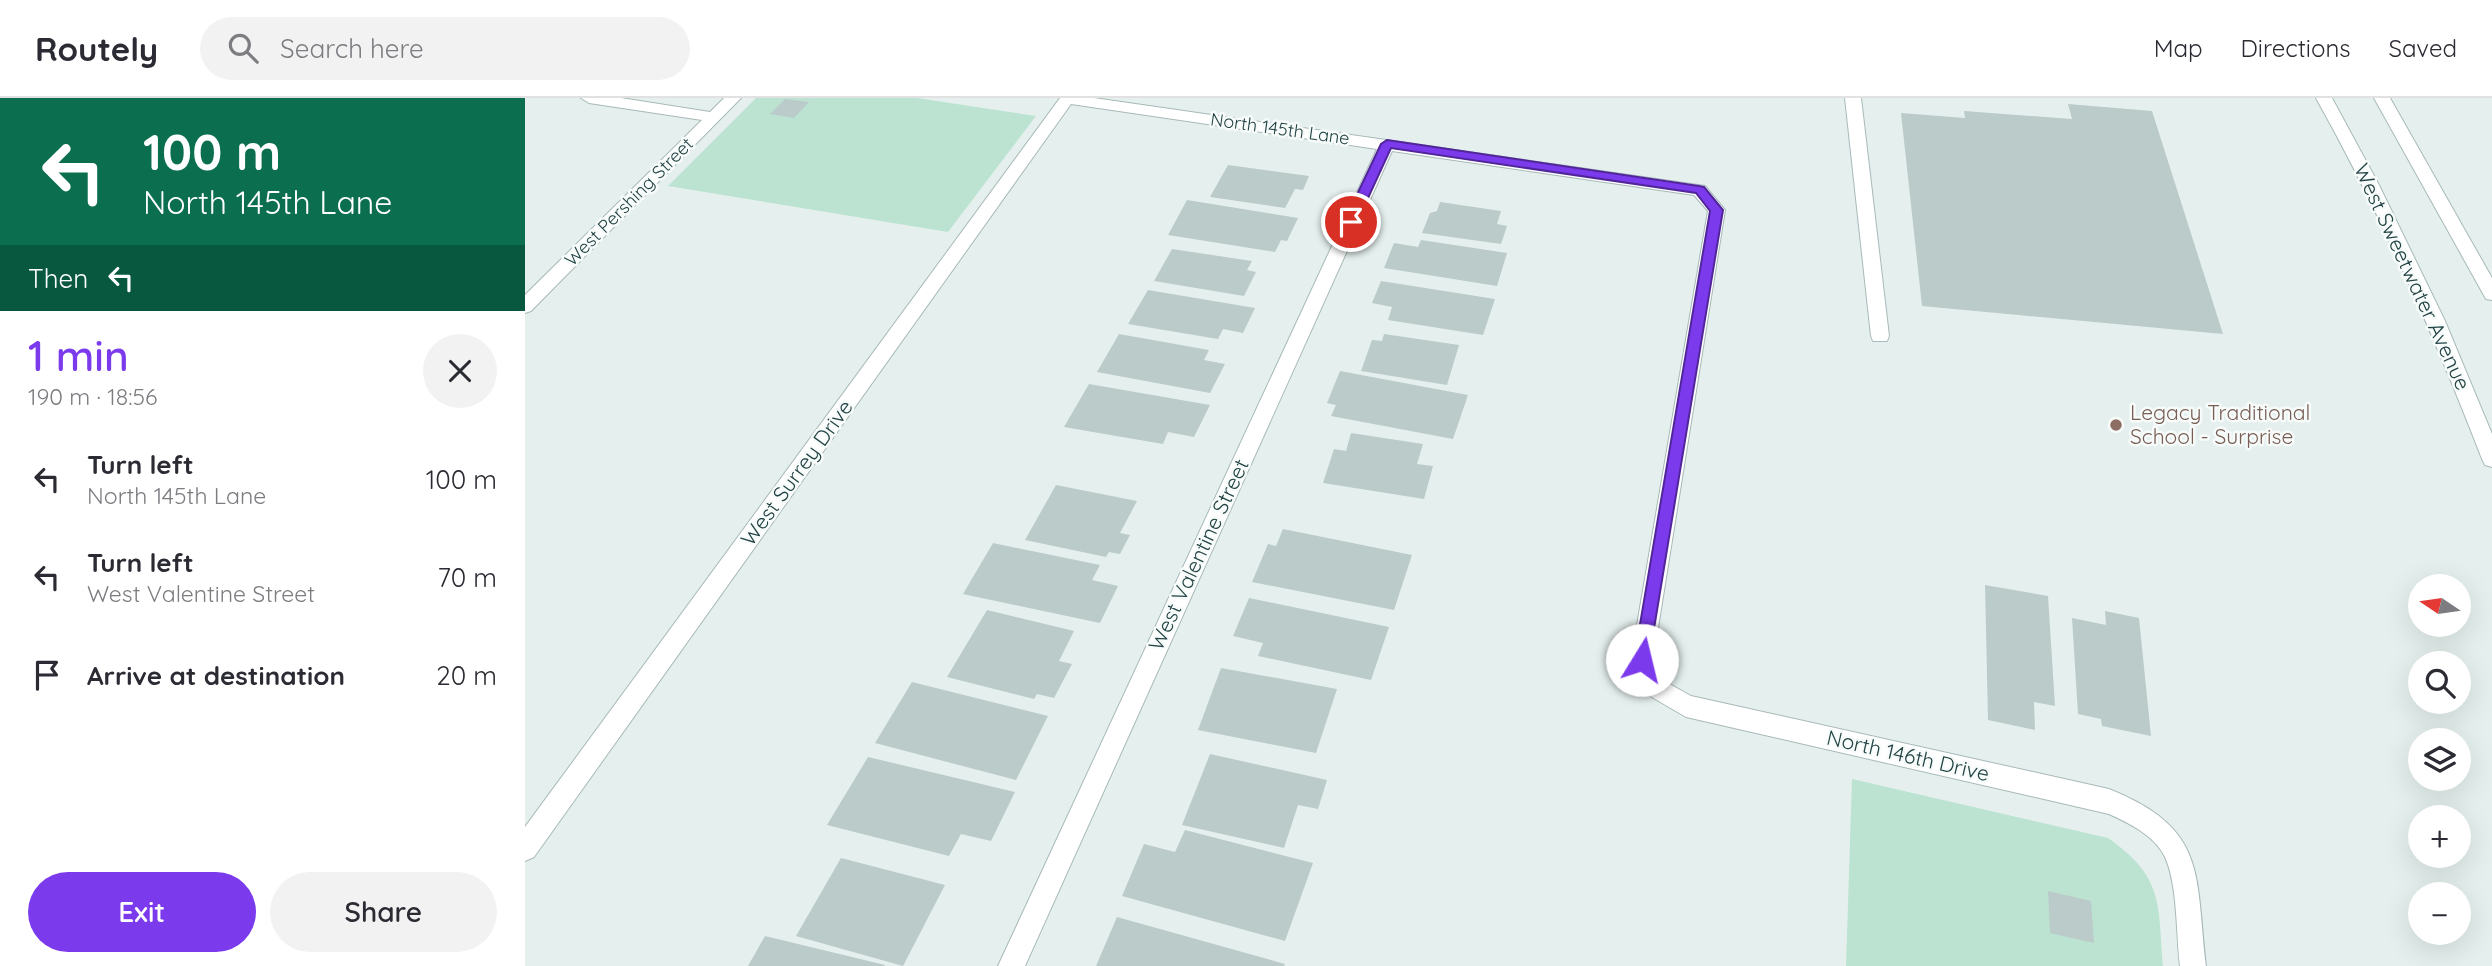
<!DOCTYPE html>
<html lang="en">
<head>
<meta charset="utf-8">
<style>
	:root { --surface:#fff; --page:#f2f2f3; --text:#2b2b33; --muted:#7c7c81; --line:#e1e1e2; --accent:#7c3aed }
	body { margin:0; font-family:Quicksand,sans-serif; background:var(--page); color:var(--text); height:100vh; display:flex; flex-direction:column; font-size:26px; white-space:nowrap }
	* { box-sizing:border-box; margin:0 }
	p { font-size:23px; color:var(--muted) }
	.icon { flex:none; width:38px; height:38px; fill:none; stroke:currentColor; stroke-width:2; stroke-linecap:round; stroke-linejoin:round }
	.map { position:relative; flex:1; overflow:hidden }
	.panel { display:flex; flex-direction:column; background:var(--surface); width:525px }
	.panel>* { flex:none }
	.guide { background:#0b6e4f; color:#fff; overflow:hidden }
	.needle { width:46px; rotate:283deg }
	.buttons { position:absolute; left:1883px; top:476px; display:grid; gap:14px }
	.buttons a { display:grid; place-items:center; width:63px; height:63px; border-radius:50%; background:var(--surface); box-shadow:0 7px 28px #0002; font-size:35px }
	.pin { position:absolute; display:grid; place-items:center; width:60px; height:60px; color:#fff; margin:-30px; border:4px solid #fff; border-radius:50%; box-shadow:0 2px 7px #0007 }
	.me { position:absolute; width:77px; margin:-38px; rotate:9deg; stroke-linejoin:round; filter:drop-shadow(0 0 5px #0008) }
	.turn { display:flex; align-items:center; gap:24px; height:147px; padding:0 28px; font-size:32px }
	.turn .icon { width:91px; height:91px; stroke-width:2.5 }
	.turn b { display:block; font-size:49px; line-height:60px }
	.then { display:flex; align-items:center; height:66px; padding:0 28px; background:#0003; gap:14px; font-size:26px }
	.round { display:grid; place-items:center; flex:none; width:74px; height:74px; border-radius:37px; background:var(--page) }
	.summary { display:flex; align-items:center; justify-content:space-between; height:119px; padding:0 28px }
	h1 { font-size:42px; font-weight:600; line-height:52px; color:var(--accent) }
	.action { display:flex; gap:14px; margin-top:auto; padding:14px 28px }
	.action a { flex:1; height:80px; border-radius:42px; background:var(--accent); color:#fff; font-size:28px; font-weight:600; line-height:80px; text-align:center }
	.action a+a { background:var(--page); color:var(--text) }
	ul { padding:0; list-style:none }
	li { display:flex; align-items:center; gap:21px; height:98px; padding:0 28px }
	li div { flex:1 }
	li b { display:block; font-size:26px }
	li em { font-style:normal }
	header { display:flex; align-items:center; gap:42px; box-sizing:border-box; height:98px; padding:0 35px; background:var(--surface); border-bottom:2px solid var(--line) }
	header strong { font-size:33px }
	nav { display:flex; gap:38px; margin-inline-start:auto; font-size:24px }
	.search { width:490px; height:63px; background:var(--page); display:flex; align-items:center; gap:18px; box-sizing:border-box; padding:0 24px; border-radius:38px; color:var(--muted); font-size:26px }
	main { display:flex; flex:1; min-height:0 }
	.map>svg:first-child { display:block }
	.green { fill:#bce3d2 }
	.building { fill:#bacbc9 }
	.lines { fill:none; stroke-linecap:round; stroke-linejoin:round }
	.service-casing { stroke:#a7b9b8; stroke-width:2 }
	.minor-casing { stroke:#a7b9b8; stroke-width:2 }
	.tertiary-casing { stroke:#a7b9b8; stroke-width:2 }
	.service { fill:#fff; fill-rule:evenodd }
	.minor { fill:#fff; fill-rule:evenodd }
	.tertiary { fill:#fff; fill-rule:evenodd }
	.route { fill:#7c3aed; stroke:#51269a; stroke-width:2 }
	.education-dot { fill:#8d6e63; stroke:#f7fbfa; stroke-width:2.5 }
	.labels { text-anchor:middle; stroke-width:5; stroke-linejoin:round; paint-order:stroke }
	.far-street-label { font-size:18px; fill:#224344; stroke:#f7fbfa }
	.street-label { font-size:21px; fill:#224344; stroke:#f7fbfa }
	.education-label { font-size:21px; fill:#785e54; stroke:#f7fbfa; text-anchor:start }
</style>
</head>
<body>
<header>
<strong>Routely</strong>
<div class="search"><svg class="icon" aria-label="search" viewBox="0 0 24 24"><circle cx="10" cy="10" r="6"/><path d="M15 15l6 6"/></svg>Search here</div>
<nav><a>Map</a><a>Directions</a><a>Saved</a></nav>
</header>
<main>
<section class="panel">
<div class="guide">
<div class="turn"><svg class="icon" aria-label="left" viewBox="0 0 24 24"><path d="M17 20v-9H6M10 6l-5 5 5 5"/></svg><div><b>100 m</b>North 145th Lane</div></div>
<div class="then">Then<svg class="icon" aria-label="left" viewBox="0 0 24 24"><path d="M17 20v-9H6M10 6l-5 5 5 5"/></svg></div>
</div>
<div class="summary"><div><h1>1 min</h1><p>190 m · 18:56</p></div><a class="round"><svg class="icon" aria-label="close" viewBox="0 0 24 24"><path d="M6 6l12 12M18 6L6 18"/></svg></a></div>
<ul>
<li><svg class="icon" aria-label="left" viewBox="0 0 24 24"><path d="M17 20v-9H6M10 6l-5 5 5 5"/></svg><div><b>Turn left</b><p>North 145th Lane</p></div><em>100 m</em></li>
<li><svg class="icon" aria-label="left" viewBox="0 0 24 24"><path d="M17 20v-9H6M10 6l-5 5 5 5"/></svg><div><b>Turn left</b><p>West Valentine Street</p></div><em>70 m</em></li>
<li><svg class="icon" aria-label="arrive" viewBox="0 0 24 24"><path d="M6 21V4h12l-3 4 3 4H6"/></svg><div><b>Arrive at destination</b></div><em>20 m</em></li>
</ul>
<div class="action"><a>Exit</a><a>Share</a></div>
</section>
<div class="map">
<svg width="1967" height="868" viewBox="0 0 1967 868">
	<rect width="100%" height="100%" fill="#e5f0ee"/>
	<g class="green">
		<path d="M231,0H392L511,18L423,134L143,88Z"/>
		<path d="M1327,681L1583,740C1639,779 1633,806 1638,868H1321Z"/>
	</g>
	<g class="building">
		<path d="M260,1L284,4L269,20L245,16Z"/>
		<path d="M1543,6L1627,13L1698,236L1397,208L1376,15L1440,20L1439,13L1547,21Z"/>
		<path d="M703,67L784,78L778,92L770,91L760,110L685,99Z"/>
		<path d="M662,102L773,120L762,143L756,142L750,154L643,137Z"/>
		<path d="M915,104L976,113L972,126L982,128L976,146L897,135L905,115L912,113Z"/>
		<path d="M896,142L982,155L972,188L859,170L869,145L893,149Z"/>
		<path d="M647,151L727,163L722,172L731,174L719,198L629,183Z"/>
		<path d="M856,183L970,201L958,237L863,222L867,209L847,205Z"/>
		<path d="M623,192L730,210L718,235L698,231L693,241L603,226Z"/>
		<path d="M594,236L684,252L679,262L700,266L685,295L572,274Z"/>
		<path d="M859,236L934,247L922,287L836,273L847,242L857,243Z"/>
		<path d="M815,273L943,297L928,341L806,318L811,307L802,305Z"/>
		<path d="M564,286L685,307L669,339L643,334L638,346L539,329Z"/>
		<path d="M826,335L898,346L892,366L908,368L899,401L798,385L809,351L821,353Z"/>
		<path d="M531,387L612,403L595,435L605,437L595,456L584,454L581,459L500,442Z"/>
		<path d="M758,431L887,457L869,512L727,484L743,446L751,448Z"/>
		<path d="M468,445L575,467L567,482L593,488L575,525L438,496Z"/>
		<path d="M1460,487L1523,498L1530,608L1509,604L1510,632L1463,622Z"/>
		<path d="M724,500L864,529L846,582L733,558L738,545L708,538Z"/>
		<path d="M462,512L549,533L534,563L547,566L529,600L512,596L509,601L422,579Z"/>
		<path d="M1580,513L1614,520L1626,638L1577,628L1576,621L1553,616L1547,520L1581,527Z"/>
		<path d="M696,570L812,591L791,655L673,632Z"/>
		<path d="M387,584L523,618L491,682L350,645Z"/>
		<path d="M685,656L802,682L793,711L773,707L759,750L657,727Z"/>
		<path d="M343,659L490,694L466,743L436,736L424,758L302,727Z"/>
		<path d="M660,732L788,765L760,843L597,798L619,746L650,754Z"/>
		<path d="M316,760L420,787L378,868L271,838Z"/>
		<path d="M1523,793L1566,803L1569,845L1525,835Z"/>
		<path d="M592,819L760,866L759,868H571Z"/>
		<path d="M240,838L360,867V868H223Z"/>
	</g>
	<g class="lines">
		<defs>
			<path id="service" d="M1320,0H1336L1364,238L1362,243H1348L1346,238Z"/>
			<g id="minor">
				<path d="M56,0H96L185,14L199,0H216L6,213L0,215V197L177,22L64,5Z"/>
				<path d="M535,0H569L1180,88L1200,112L1128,561L1141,584L1166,598L1584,691C1683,731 1670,775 1681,868H1655C1651,836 1653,788 1640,759C1630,738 1604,725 1584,716L1161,619L1125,598L1106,562L1183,113L1169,97L867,53L500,868H473L852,51L546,6L9,759L0,763V729Z"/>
			</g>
			<g id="tertiary">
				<path d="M1791,0H1807L1854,87L1920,223L1967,336V369L1960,367L1957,361C1909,237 1856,116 1791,0Z"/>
				<path d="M1849,0H1865L1967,180V202L1961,201Z"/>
			</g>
		</defs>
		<use href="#service" class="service-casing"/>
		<use href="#minor" class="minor-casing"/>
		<use href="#tertiary" class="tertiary-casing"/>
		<use href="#service" class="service"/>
		<use href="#minor" class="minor"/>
		<use href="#tertiary" class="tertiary"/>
	</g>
	<path class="route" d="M862,42L1174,88L1179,89L1198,112L1123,567L1117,569L1111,567L1109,562L1185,113L1171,95L866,50L832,124L826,129L821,128L819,124L856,46Z"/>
	<circle class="education-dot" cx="1591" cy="327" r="7"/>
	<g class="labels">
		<g class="far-street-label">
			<text transform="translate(755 31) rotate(8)" y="6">North 145th Lane</text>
			<text transform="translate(104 104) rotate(-45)" y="6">West Pershing Street</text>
		</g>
		<g class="street-label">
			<text transform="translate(1887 179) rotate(65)" y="7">West Sweetwater Avenue</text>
			<text transform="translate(272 375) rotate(-54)" y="7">West Surrey Drive</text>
			<text transform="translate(674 457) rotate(-65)" y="7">West Valentine Street</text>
			<text transform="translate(1383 658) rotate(13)" y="7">North 146th Drive</text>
		</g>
		<g class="education-label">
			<text x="1605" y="322">Legacy Traditional<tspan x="1605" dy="24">School - Surprise</tspan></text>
		</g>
	</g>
</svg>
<div class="buttons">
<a><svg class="needle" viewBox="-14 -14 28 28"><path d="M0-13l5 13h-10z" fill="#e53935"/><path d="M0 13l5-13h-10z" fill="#7c7c81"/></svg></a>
<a><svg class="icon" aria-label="search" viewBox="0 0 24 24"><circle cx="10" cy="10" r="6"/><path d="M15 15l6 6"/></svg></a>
<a><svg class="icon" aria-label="layers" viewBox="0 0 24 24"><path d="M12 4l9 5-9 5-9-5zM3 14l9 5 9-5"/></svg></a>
<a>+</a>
<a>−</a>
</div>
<div class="pin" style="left:826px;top:124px;background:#d93025"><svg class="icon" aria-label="arrive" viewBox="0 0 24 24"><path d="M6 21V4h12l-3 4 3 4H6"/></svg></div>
<svg class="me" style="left:1117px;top:562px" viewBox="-20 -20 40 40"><circle r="19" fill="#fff"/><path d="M0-13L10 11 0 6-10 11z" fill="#7c3aed"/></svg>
</div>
</main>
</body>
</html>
